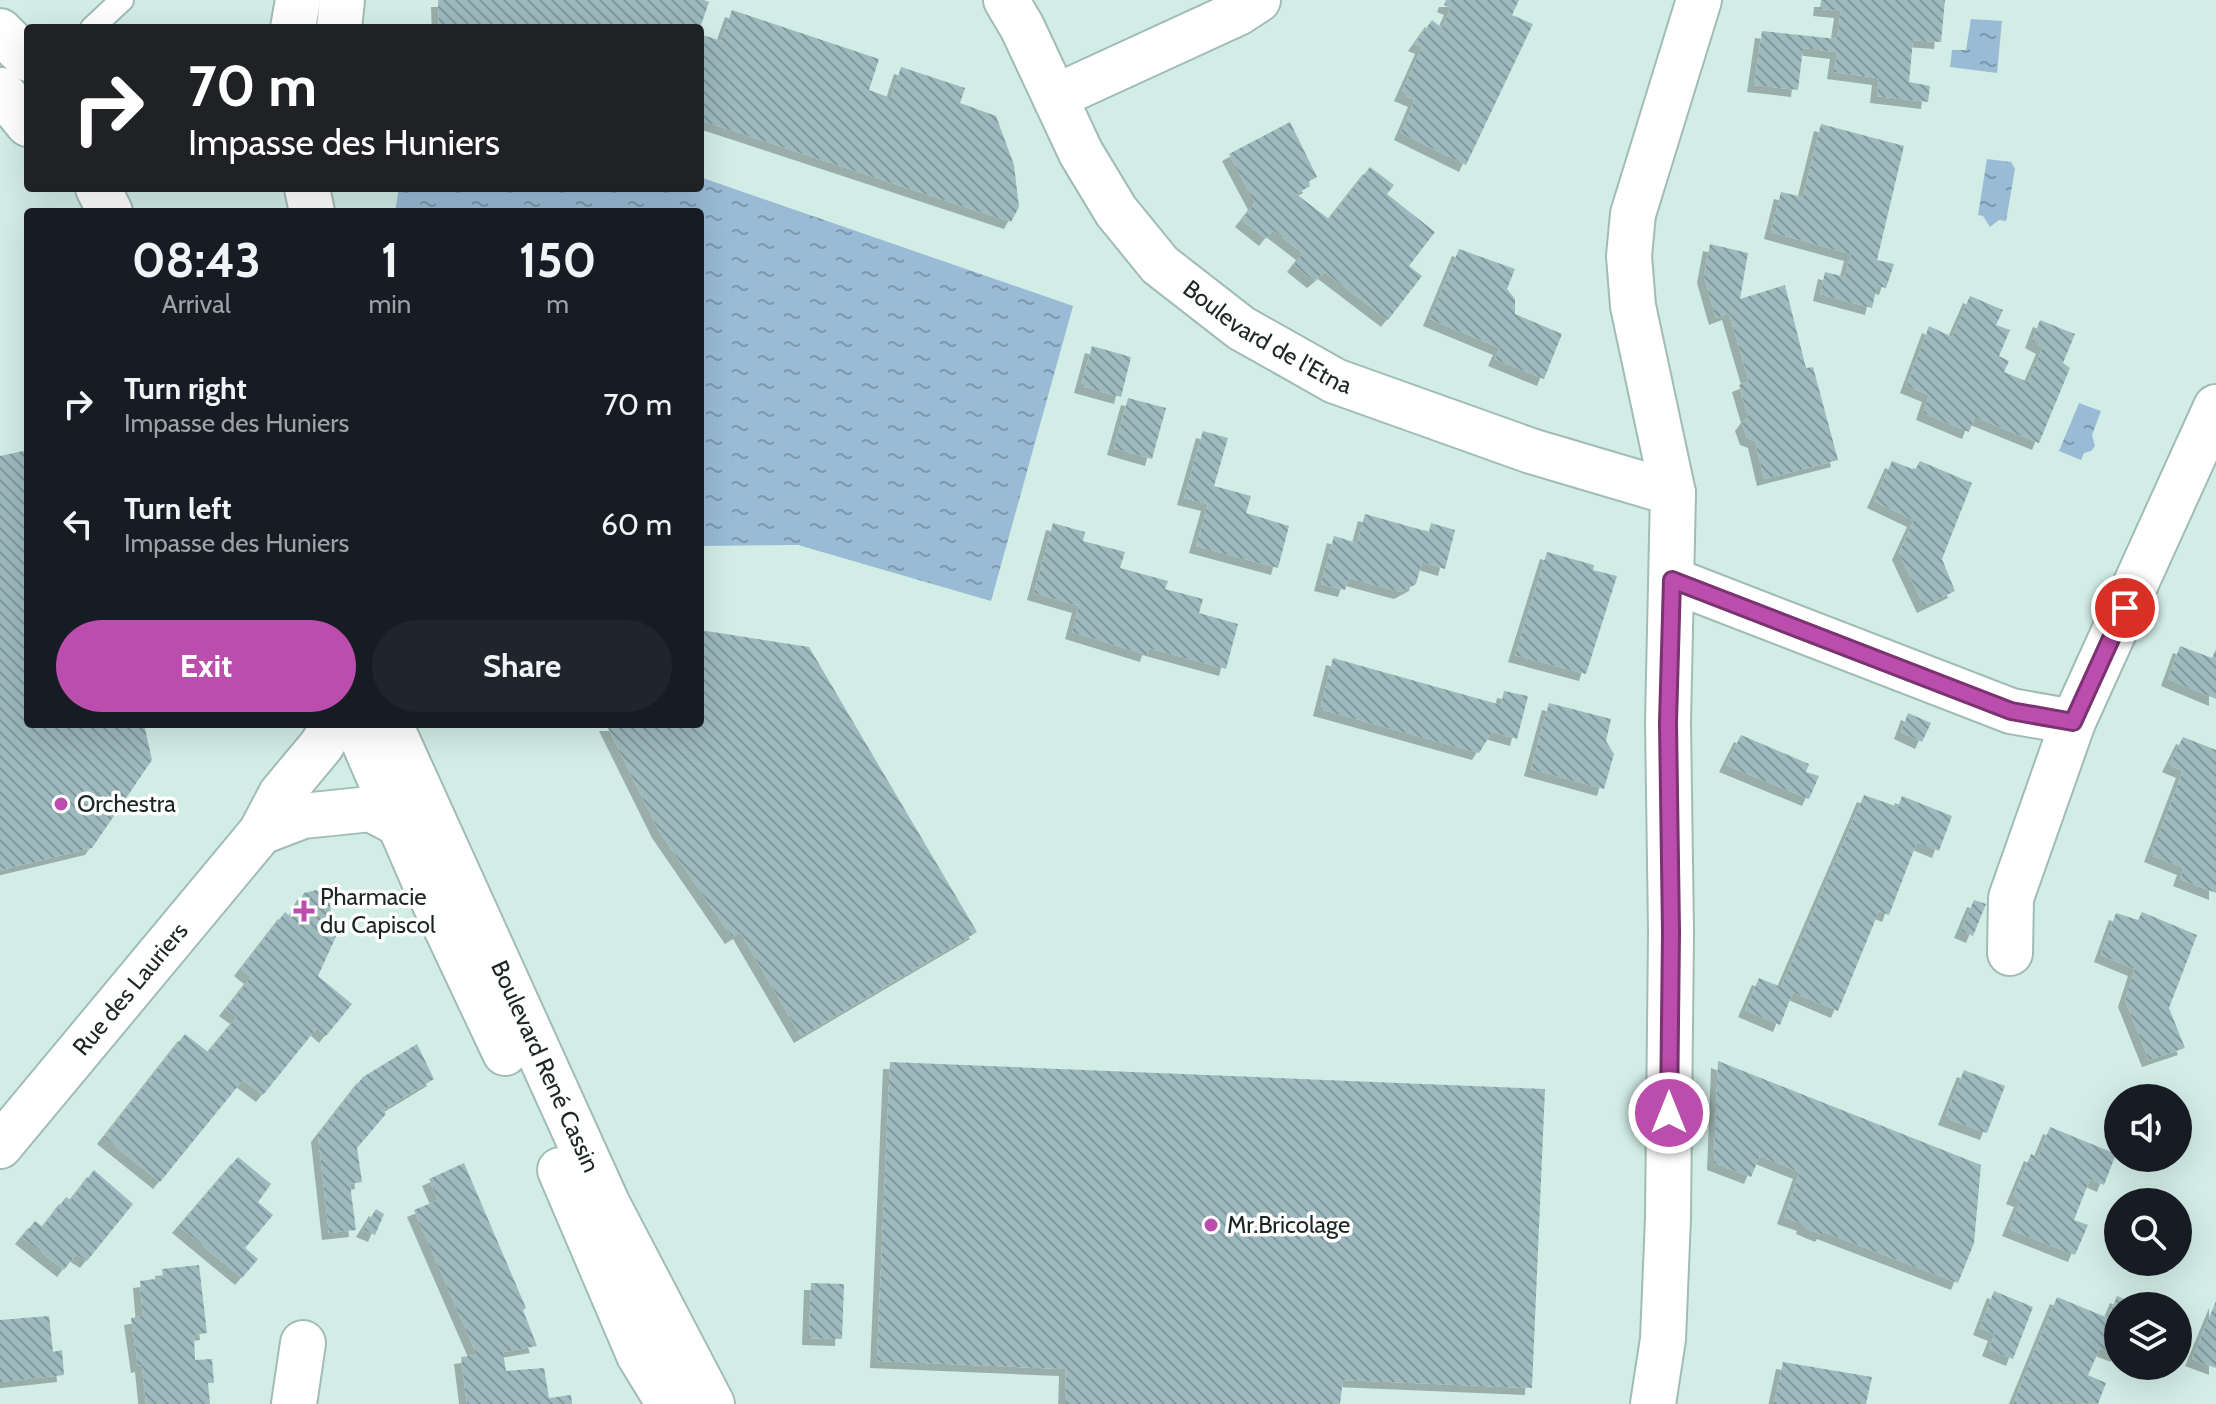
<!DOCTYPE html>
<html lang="en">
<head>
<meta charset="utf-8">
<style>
	:root { --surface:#171b24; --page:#20242c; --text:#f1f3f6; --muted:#9ea1a6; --accent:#bb4dac }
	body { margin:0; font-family:Cabin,sans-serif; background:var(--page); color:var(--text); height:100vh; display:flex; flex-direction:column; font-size:30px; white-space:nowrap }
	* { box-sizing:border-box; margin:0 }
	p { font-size:26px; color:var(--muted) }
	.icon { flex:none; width:44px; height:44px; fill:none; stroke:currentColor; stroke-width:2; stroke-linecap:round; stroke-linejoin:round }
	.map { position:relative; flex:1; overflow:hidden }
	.details { position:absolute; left:24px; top:208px; width:680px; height:520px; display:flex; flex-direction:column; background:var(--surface); border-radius:8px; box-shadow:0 8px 32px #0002 }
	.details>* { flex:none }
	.guide { position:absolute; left:24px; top:24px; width:680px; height:168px; border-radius:8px; box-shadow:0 8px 32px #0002; background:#202124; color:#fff; overflow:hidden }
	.tools { position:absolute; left:2104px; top:1084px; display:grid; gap:16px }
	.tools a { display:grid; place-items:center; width:88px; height:88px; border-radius:50%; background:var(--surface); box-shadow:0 8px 32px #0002; font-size:40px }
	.pin { position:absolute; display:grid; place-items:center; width:68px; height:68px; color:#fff; margin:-34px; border:4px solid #fff; border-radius:50%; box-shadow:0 2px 8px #0007 }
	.me { position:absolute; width:88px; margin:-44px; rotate:0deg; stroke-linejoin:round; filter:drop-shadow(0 0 6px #0008) }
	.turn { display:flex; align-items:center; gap:28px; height:168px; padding:0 32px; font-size:36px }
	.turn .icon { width:104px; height:104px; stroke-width:2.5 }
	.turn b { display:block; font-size:56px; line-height:68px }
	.eta { display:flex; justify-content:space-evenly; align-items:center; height:136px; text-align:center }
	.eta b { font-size:48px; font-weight:700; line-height:56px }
	.primary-button { display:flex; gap:16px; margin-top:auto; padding:16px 32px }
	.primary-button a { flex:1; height:92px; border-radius:48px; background:var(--accent); color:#fff; font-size:32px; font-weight:700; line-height:92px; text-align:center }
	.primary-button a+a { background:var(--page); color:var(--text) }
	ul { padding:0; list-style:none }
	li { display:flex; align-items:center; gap:24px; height:120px; padding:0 32px }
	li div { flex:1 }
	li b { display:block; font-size:30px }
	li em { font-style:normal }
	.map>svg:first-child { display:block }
	.water { fill:url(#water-ripples) }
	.building { fill:url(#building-back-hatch); filter:url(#shadow) }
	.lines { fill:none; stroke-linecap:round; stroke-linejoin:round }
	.lane-casing { stroke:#a1bcb5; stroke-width:26 }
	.street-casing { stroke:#a1bcb5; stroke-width:48 }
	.secondary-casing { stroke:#a1bcb5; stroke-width:48 }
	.lane { stroke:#fff; stroke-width:22 }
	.street { stroke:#fff; stroke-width:44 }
	.secondary { stroke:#fff; stroke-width:44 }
	.route-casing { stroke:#7a3270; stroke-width:20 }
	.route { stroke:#bb4dac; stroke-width:14 }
	.poi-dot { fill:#bb4dac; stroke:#fff; stroke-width:3 }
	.labels { text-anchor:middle; stroke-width:7; stroke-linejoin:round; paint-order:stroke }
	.street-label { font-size:24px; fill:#1c2724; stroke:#fff }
	.poi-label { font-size:24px; fill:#1c2724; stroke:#fff; text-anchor:start }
</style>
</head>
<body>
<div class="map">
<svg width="2216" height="1404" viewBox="0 0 2216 1404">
	<defs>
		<pattern id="water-ripples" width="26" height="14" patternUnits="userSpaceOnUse" patternTransform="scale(2)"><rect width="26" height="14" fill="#99bbd5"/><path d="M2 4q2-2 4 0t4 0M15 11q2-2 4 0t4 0" fill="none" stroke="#7c98ad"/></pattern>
		<pattern id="building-back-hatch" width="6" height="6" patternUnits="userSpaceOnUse" patternTransform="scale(2)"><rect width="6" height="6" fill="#9ebabf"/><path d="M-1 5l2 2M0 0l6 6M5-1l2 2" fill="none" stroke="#80979b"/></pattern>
		<filter id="shadow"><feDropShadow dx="-7" dy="7" stdDeviation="0" flood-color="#0004"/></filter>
	</defs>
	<rect width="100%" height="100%" fill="#d1ede6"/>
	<g class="water">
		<path d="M1971,19L2002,21L1997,73L1950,67L1952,50H1966Z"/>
		<path d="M1987,159L2011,162L2015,169L2006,221L1999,220L1990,227L1983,216L1978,215Z"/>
		<path d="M700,177L1073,306L991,601L798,545L700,546V212H395L399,188H700Z"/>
		<path d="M2079,403L2101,411L2092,435L2095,446L2091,451L2084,453L2081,460L2059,451Z"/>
	</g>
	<g class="building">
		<path d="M438,0H704L709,2L700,28H439Z"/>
		<path d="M1446,0H1519L1512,15L1533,24L1466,165L1401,133L1415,100L1401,94L1422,47L1415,44L1432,20L1442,28L1451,8L1444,5Z"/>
		<path d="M1821,0H1945L1941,42L1913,40L1909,82L1930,86L1928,102L1877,96L1879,78L1834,72L1837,52L1803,48L1798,90L1754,85L1762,31L1837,39L1841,11L1820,9Z"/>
		<path d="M732,10L879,59L869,90L891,98L901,67L965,88L960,103L996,116L1014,165L1019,207L1011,222L700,120V34L721,41Z"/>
		<path d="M1290,122L1317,177L1308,182L1310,186L1296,194L1329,219L1370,167L1394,185L1387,194L1435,232L1409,266L1422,276L1388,320L1325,272L1314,281L1294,265L1303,253L1273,230L1266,239L1242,220L1255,203L1229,154Z"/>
		<path d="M1821,124L1904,146L1877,260L1894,264L1886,288L1877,286L1872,308L1820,294L1825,272L1845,277L1851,254L1771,232L1781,192L1803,197Z"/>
		<path d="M1710,244L1748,253L1740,299L1785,285L1806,368L1813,367L1838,460L1764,479L1755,441L1747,438L1742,424L1748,416L1739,385L1749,381L1729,313L1716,318L1704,276Z"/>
		<path d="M1459,249L1515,269L1507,289L1515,299V314L1562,334L1544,379L1495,359L1500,348L1430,319Z"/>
		<path d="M1970,296L2003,310L1996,325L2010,330L1999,356L2009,361L2004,372L2028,382L2043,347L2032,341L2040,320L2075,334L2063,363L2070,368L2039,443L1975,417L1969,432L1923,413L1929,395L1907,386L1929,326L1952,337Z"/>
		<path d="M1092,346L1131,357L1121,397L1081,386Z"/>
		<path d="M1128,398L1166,408L1152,459L1114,448Z"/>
		<path d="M1203,431L1228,438L1214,486L1251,496L1246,513L1289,526L1278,568L1196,546L1208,504L1184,498Z"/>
		<path d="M28,450V724H144L152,760L92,848L0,870V456Z"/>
		<path d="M1892,461L1915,470L1920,461L1972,483L1942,559L1955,591L1924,606L1899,553L1914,520L1874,501Z"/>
		<path d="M1365,514L1429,532L1431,523L1455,530L1445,569L1422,562L1416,584L1401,592L1349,578L1345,590L1321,584L1334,536L1357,543Z"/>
		<path d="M1053,523L1085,532L1083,541L1125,552L1120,568L1168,581L1165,589L1203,599L1199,613L1238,624L1226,669L1149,648L1147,655L1072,632L1079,606L1034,593Z"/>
		<path d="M1547,552L1594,565L1593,570L1617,576L1586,674L1515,655Z"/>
		<path d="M700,630L809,647L977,932L801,1036L740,932L732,937L659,831L606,724H700Z"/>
		<path d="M2180,646L2212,658L2216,649V699L2168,679Z"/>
		<path d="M1333,658L1501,705L1504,691L1528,696L1517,739L1492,732L1479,753L1320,709Z"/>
		<path d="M1549,703L1611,719L1606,741L1614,754L1604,789L1531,769Z"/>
		<path d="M1908,713L1931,723L1922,742L1901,732Z"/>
		<path d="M1741,735L1809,764L1806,772L1819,776L1809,799L1726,765Z"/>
		<path d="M2183,737L2216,750V893L2180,879L2184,868L2151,855L2183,771L2169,765Z"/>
		<path d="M1864,795L1898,807L1902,796L1952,816L1939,851L1917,842L1889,915L1879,911L1838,1011L1793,992L1780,1025L1745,1010L1759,978L1781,987Z"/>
		<path d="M316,890L329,897L331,914L343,921L318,976L352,1004L326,1036L317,1028L263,1095L243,1080L160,1182L104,1137L185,1034L208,1052L237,1017L226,1009L251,977L241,969L285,912L291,917L304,893Z"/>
		<path d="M1974,900L1986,904L1973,936L1961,931Z"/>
		<path d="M2142,912L2197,935L2169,1008L2185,1048L2149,1060L2125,1000L2135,969L2101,955L2116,913L2138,920Z"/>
		<path d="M417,1044L434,1079L383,1110L386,1114L357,1148L362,1182L350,1184L356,1230L329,1233L318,1135L363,1077Z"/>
		<path d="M1718,1061L1981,1165L1974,1243L1958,1283L1824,1232L1822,1235L1803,1227L1804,1224L1784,1217L1800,1172L1760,1156L1751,1177L1714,1163Z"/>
		<path d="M890,1062L1545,1089L1532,1388L1343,1380L1340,1404H1065L1066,1369L877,1361Z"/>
		<path d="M1964,1070L2005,1086L1987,1133L1945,1118Z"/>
		<path d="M2050,1127L2116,1154L2104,1185L2090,1179L2074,1220L2088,1225L2075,1255L2009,1229L2021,1200L2013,1197L2031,1154L2038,1157Z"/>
		<path d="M238,1157L271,1184L258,1202L273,1215L245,1248L258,1259L242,1278L179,1226Z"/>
		<path d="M464,1163L526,1308L523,1310L537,1346L503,1352L506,1371L544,1368L549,1398L571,1395L572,1404H467L461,1357L477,1355L414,1210L438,1200L429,1179Z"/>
		<path d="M94,1170L133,1204L87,1261L76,1254L64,1270L22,1237L35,1221L43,1227L66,1197L71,1200Z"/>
		<path d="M376,1209L384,1214L375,1235L363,1230Z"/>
		<path d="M199,1265L207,1333L194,1335L195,1360L212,1359L214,1383H208L210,1404H146L142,1365L138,1366L131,1318L143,1316L140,1281L163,1278L162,1269Z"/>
		<path d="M811,1283L844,1284L842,1339L809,1338Z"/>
		<path d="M1994,1291L2033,1307L2013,1359L1989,1349L1995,1334L1980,1328Z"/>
		<path d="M2117,1296L2142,1306H2118V1355L2100,1348L2088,1375L2106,1383L2098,1404L2061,1402L2060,1404H2013L2057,1297L2108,1318Z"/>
		<path d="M2216,1301V1368L2192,1359Z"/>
		<path d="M49,1316L53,1352L62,1350L64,1375L0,1382V1320Z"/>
		<path d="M1783,1362L1872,1377L1866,1404H1774Z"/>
	</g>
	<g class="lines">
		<defs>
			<path id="lane" d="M92,28L122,0"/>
			<g id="street">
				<path id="s1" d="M1006,0L1022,27L1081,153L1116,211L1160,265L1241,328L1335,381L1531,451L1673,493"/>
				<path d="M1055,97L1238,13L1258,0"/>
				<path d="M1672,580L2011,711L2073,722"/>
				<path d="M261,832L303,816L371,809L401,825"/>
				<path d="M2010,953L2011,898L2073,722L2216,407"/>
				<path id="s2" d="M0,1146L261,832L281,794L321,746L335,724"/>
				<path d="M294,1404L303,1343"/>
				<path d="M1653,1404L1663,1339L1668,1218L1671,932L1668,722L1673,493L1633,306L1629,256L1633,214L1699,0"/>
			</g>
			<g id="secondary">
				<path d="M293,28L298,0"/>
				<path d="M339,28L342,0"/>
				<path d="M0,31L28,59"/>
				<path d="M0,90L28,124"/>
				<path d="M98,188L110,212"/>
				<path d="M307,188L312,212"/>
				<path d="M356,724L424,881L505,1053"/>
				<path id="s3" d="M390,724L608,1205L712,1404"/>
				<path d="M560,1170L639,1355L669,1404"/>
			</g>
		</defs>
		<use href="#lane" class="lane-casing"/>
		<use href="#street" class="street-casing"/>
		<use href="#secondary" class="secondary-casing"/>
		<use href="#lane" class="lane"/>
		<use href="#street" class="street"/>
		<use href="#secondary" class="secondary"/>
	</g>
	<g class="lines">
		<defs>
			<path id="route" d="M1669,1113L1671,932L1668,722L1672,580L2011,711L2073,722L2125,608"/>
		</defs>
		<use href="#route" class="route-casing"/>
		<use href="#route" class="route"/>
	</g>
	<g class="poi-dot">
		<circle cx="61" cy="804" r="8"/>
		<path d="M300 899h8v8h8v8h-8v8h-8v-8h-8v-8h8z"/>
		<circle cx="1211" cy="1225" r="8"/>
	</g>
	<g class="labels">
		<g class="street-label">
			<text dy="8" stroke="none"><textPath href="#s1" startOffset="438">Boulevard de l'Etna</textPath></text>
			<text dy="8" stroke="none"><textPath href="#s2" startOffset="204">Rue des Lauriers</textPath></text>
			<text dy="8" stroke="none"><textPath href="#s3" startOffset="376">Boulevard René Cassin</textPath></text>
		</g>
		<g class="poi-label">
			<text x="77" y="812">Orchestra</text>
			<text x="320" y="905">Pharmacie<tspan x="320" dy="28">du Capiscol</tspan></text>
			<text x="1227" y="1233">Mr.Bricolage</text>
		</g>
	</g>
</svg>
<div class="tools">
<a><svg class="icon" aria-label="sound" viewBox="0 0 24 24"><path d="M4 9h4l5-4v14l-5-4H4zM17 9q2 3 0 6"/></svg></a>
<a><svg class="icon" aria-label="search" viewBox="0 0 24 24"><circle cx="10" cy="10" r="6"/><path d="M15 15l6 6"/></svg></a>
<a><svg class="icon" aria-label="layers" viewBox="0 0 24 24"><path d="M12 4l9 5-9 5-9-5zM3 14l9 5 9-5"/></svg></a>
</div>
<div class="pin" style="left:2125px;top:608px;background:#d93025"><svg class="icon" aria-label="arrive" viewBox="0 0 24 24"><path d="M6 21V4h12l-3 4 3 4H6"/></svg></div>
<svg class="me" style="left:1669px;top:1113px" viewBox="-20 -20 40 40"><circle r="17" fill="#bb4dac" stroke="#fff" stroke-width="3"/><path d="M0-11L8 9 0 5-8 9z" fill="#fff"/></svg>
<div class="guide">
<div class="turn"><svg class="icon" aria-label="right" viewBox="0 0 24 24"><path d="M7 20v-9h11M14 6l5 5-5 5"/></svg><div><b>70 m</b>Impasse des Huniers</div></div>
</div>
<section class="details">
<div class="eta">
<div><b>08:43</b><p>Arrival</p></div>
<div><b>1</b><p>min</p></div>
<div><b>150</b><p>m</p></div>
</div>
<ul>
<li><svg class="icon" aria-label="right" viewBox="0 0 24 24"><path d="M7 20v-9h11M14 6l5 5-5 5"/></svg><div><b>Turn right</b><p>Impasse des Huniers</p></div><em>70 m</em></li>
<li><svg class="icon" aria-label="left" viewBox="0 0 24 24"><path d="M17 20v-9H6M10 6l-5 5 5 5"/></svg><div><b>Turn left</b><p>Impasse des Huniers</p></div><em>60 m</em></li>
</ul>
<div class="primary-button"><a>Exit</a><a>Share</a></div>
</section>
</div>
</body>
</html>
